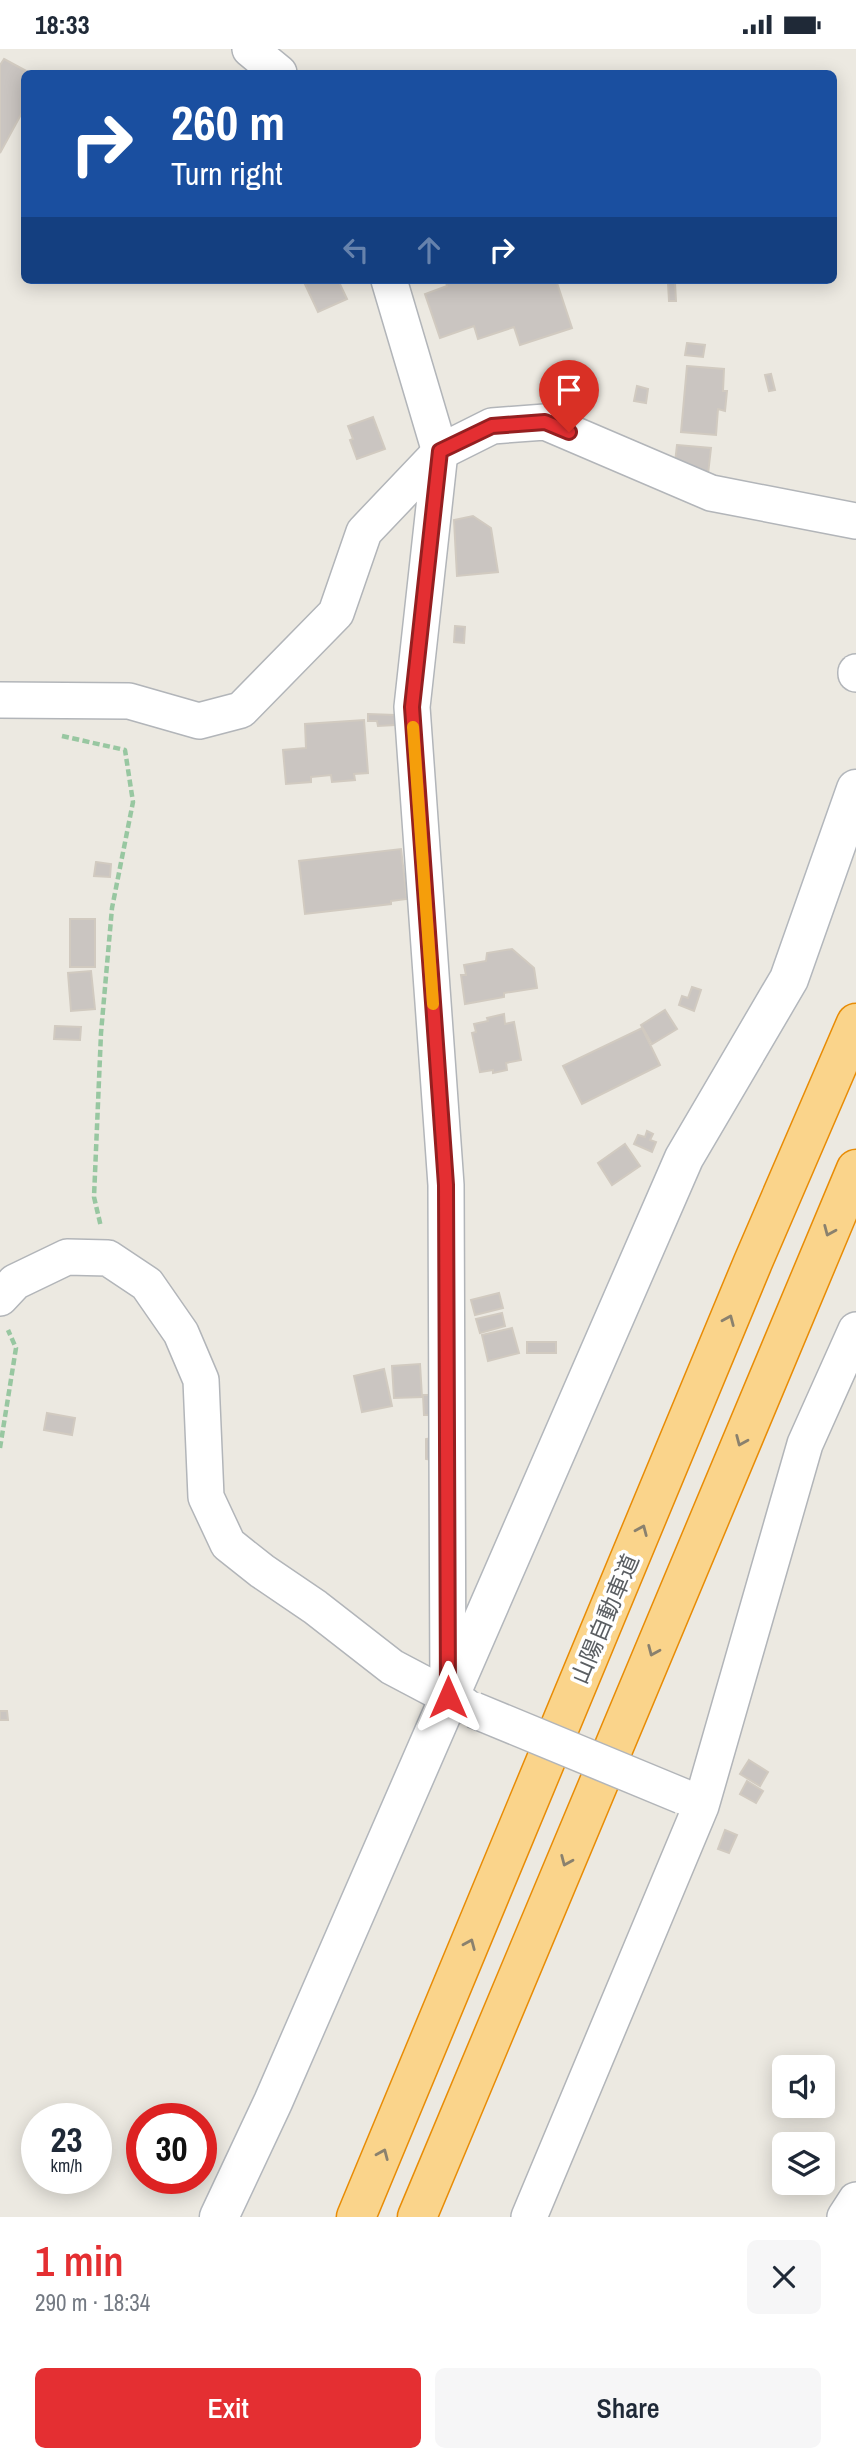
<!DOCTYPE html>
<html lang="en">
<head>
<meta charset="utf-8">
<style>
	:root { --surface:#fff; --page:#f6f6f7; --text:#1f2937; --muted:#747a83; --accent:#e42f32 }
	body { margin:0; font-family:"Archivo Narrow","Noto Sans JP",sans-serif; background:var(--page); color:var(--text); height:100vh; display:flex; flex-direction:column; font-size:26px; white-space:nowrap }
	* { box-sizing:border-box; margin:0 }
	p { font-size:23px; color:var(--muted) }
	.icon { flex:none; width:38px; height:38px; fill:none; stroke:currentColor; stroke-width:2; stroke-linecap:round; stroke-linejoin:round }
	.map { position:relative; height:2168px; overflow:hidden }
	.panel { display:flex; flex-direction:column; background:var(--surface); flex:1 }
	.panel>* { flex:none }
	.top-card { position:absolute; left:21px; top:21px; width:816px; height:214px; border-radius:10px; box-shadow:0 4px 18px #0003; background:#1a4fa0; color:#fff; overflow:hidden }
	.fabs { position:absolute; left:772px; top:2006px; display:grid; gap:14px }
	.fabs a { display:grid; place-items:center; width:63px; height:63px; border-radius:10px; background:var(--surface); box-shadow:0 4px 18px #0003; font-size:35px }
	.speed { position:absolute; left:21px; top:2054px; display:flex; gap:14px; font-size:35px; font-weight:700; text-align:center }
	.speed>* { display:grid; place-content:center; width:91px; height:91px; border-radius:50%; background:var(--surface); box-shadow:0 4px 18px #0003; line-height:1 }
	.speed small { font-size:18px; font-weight:400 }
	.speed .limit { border:10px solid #d22; background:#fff; color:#111 }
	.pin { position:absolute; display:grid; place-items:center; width:60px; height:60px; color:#fff; margin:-72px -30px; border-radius:50% 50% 50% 0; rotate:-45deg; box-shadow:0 0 7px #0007 }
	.pin .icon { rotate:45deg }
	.me { position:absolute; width:77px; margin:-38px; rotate:0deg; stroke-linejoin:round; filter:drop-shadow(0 0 5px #0008) }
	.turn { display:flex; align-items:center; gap:24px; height:147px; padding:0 35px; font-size:32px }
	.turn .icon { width:91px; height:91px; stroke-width:2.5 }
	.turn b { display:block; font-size:49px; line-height:60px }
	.lanes { display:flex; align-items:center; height:66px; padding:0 35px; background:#0003; justify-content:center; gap:35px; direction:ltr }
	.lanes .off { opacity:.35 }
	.round { display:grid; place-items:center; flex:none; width:74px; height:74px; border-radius:10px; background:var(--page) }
	.summary { display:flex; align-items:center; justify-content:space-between; height:119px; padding:0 35px }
	h1 { font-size:42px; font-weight:600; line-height:52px; color:var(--accent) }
	.action { display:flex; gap:14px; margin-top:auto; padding:14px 35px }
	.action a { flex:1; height:80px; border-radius:10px; background:var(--accent); color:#fff; font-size:28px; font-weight:600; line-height:80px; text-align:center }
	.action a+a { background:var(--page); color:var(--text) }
	.status { display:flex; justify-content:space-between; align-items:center; height:49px; padding:0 35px; background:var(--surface); direction:ltr }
	.status svg { height:19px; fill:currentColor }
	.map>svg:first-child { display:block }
	.building { fill:#cac5c1; stroke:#d1cac0; stroke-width:2 }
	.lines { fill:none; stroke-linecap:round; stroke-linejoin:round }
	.street-casing { stroke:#b2b5b9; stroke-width:38 }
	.secondary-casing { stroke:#b3b7bc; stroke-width:41 }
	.highway-casing { stroke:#e88c06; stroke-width:41 }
	.path { stroke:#98c7a1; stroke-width:4.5; stroke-dasharray:7 3.5; stroke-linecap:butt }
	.street { stroke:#fff; stroke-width:35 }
	.secondary { stroke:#fff; stroke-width:38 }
	.highway { stroke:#fad48b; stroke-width:38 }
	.street-bridge-casing { stroke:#b2b5b9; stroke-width:38; stroke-linecap:butt }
	.street-bridge { stroke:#fff; stroke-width:35 }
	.oneway { stroke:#8a816e }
	.route-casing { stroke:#941f20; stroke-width:18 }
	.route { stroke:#e42f32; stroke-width:12 }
	.slow { stroke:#f59e0b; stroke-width:12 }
	.labels { text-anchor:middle; stroke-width:7; stroke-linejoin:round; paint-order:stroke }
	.street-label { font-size:23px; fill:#5a5e62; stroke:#fff }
</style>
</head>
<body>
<div class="status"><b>18:33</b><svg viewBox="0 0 49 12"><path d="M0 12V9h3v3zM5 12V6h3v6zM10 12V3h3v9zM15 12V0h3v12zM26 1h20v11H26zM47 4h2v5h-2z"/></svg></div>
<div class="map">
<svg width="856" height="2168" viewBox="0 0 856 2168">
	<rect width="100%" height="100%" fill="#ece9e1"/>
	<g class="building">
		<path d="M4,10L30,24H24V60L0,104V16Z"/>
		<path d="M303,231H338L347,250L318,263Z"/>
		<path d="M451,231H556L572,279L520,296L514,278L478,290L474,277L440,289L425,245L447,237L446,233Z"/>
		<path d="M668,234H675L676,252H669Z"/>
		<path d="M687,294L705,296L703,308L685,306Z"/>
		<path d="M687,317L724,320L723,342H727L725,362L718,360L716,386L681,383Z"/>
		<path d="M771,325L775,341L769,342L765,326Z"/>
		<path d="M637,337L648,340L646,354L634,352Z"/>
		<path d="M373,368L385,400L357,410L350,391L353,390L348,377Z"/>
		<path d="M677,396L711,399L708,425L674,422Z"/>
		<path d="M473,467L491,479L498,523L457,527L454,471Z"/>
		<path d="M455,577L465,578L464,594L454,593Z"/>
		<path d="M368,665L395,666V676L378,677L377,672H368Z"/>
		<path d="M364,671L368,724L354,725L355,731L332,733L331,726L311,728V733L286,735L283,701L306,699L305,675Z"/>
		<path d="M401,800L407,850L391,852V855L305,865L299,812Z"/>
		<path d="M96,813L111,815L110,828L94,827Z"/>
		<rect x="70" y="870" width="25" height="48"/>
		<path d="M512,900L534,919L537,939L504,944V948L465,955L461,926H466L464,916L486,912L487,904Z"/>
		<path d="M91,922L95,960L71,962L68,924Z"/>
		<path d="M692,938L701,941L694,962L679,956L682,947L688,949Z"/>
		<path d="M665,961L677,980L652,995L641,976Z"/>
		<path d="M504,965L505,975L514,973L521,1011L506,1014L507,1021L493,1024V1021L480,1023L472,984L476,983L474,975L488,972L487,969Z"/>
		<path d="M55,977L81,978L80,991L54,990Z"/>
		<path d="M642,979L660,1016L582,1055L563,1017Z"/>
		<path d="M647,1082L653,1085L650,1091L656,1093L652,1103L634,1095L638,1086L645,1088Z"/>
		<path d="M625,1095L640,1117L612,1136L598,1114Z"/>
		<path d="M499,1244L503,1259L475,1266L471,1251Z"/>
		<path d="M502,1264L505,1277L480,1284L476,1270Z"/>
		<path d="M512,1279L519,1304L488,1312L482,1286Z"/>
		<rect x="527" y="1293" width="29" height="11"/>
		<path d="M420,1315L422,1348L394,1349L392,1317Z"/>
		<path d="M384,1320L392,1357L362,1363L354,1327Z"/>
		<path d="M423,1346H431L432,1366H424Z"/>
		<path d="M47,1364L75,1369L72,1386L44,1381Z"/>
		<path d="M432,1389V1411L426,1410V1390Z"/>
		<path d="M0,1662H7L8,1671H0Z"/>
		<path d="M749,1711L768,1723L760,1737L740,1725Z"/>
		<path d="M747,1732L763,1742L756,1754L740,1745Z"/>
		<path d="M725,1781L737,1786L729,1804L718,1800Z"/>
	</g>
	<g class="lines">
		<defs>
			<g id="street">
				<path d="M250,0L279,24"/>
				<path d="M389,231L440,403L412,658L446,1136L448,1648"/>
				<path d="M856,623V625"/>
				<path d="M0,651L129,652L199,672L241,661L336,564L364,483L440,403L492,377L545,373L711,444L856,472"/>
				<path d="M0,1249L15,1233L67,1208L108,1209L147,1235L181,1284L201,1331L206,1448L228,1495L262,1522L315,1558L392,1618L464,1656"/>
				<path d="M529,2168L701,1757L805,1395L856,1281"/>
				<path d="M845,2168L856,2151"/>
			</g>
			<path id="secondary" d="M219,2168L273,2053L684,1109L789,930L856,740"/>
			<g id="highway">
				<path d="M356,2168L753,1213L856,974"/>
				<path d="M417,2168L856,1120"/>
			</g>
		</defs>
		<use href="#street" class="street-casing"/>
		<use href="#secondary" class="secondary-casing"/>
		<use href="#highway" class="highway-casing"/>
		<g class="path">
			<path d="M62,687L125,701L133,753L112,859L101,984L94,1148L101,1178"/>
			<path d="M0,1399L16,1299L8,1281"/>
		</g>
		<use href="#street" class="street"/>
		<use href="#secondary" class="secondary"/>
		<use href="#highway" class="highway"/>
		<defs>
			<path id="street-bridge" d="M474,1661L682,1747"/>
		</defs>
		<use href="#street-bridge" class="street-bridge-casing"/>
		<use href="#street-bridge" class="street-bridge"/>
	</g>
	<defs><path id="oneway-chevron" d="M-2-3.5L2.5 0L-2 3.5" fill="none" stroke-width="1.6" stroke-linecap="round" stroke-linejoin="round" transform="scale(1.75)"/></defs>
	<g class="oneway">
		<use href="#oneway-chevron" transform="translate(829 1182) rotate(113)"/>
		<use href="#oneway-chevron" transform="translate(729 1271) rotate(-67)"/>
		<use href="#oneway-chevron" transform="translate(741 1392) rotate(113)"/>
		<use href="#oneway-chevron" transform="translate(642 1481) rotate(-67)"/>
		<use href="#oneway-chevron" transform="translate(653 1602) rotate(113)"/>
		<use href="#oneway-chevron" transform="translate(566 1812) rotate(113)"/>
		<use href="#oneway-chevron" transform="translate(470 1895) rotate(-67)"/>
		<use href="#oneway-chevron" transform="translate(383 2105) rotate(-67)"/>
	</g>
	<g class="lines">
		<defs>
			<path id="route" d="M448,1648L446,1136L412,658L440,402L492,377L545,373L569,383"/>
		</defs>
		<use href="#route" class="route-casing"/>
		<use href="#route" class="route"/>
		<path class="slow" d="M413,678L433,955"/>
	</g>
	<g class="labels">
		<g class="street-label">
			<text transform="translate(605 1570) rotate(-67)" y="8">山陽自動車道</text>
		</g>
	</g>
</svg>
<div class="fabs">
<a><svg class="icon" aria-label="sound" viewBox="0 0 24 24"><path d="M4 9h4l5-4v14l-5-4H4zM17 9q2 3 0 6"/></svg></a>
<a><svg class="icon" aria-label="layers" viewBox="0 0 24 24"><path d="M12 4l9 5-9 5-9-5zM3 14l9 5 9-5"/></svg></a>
</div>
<div class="speed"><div>23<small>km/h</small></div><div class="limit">30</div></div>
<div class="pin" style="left:569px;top:383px;background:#d93025"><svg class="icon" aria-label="arrive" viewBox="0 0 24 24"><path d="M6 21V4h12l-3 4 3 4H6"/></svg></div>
<svg class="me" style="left:448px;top:1648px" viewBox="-20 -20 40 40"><path d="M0-17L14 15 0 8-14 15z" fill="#e42f32" stroke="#fff" stroke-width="4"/></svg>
<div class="top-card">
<div class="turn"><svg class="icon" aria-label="right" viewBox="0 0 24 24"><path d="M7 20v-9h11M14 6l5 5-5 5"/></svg><div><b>260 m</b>Turn right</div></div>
<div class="lanes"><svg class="icon off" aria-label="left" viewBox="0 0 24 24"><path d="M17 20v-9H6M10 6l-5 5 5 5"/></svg><svg class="icon off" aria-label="ahead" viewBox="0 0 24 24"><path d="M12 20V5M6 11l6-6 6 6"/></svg><svg class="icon" aria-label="right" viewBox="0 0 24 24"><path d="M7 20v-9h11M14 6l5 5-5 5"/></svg></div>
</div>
</div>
<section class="panel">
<div class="summary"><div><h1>1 min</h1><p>290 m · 18:34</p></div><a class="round"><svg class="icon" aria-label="close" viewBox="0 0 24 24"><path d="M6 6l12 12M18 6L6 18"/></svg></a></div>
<div class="action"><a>Exit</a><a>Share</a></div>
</section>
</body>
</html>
